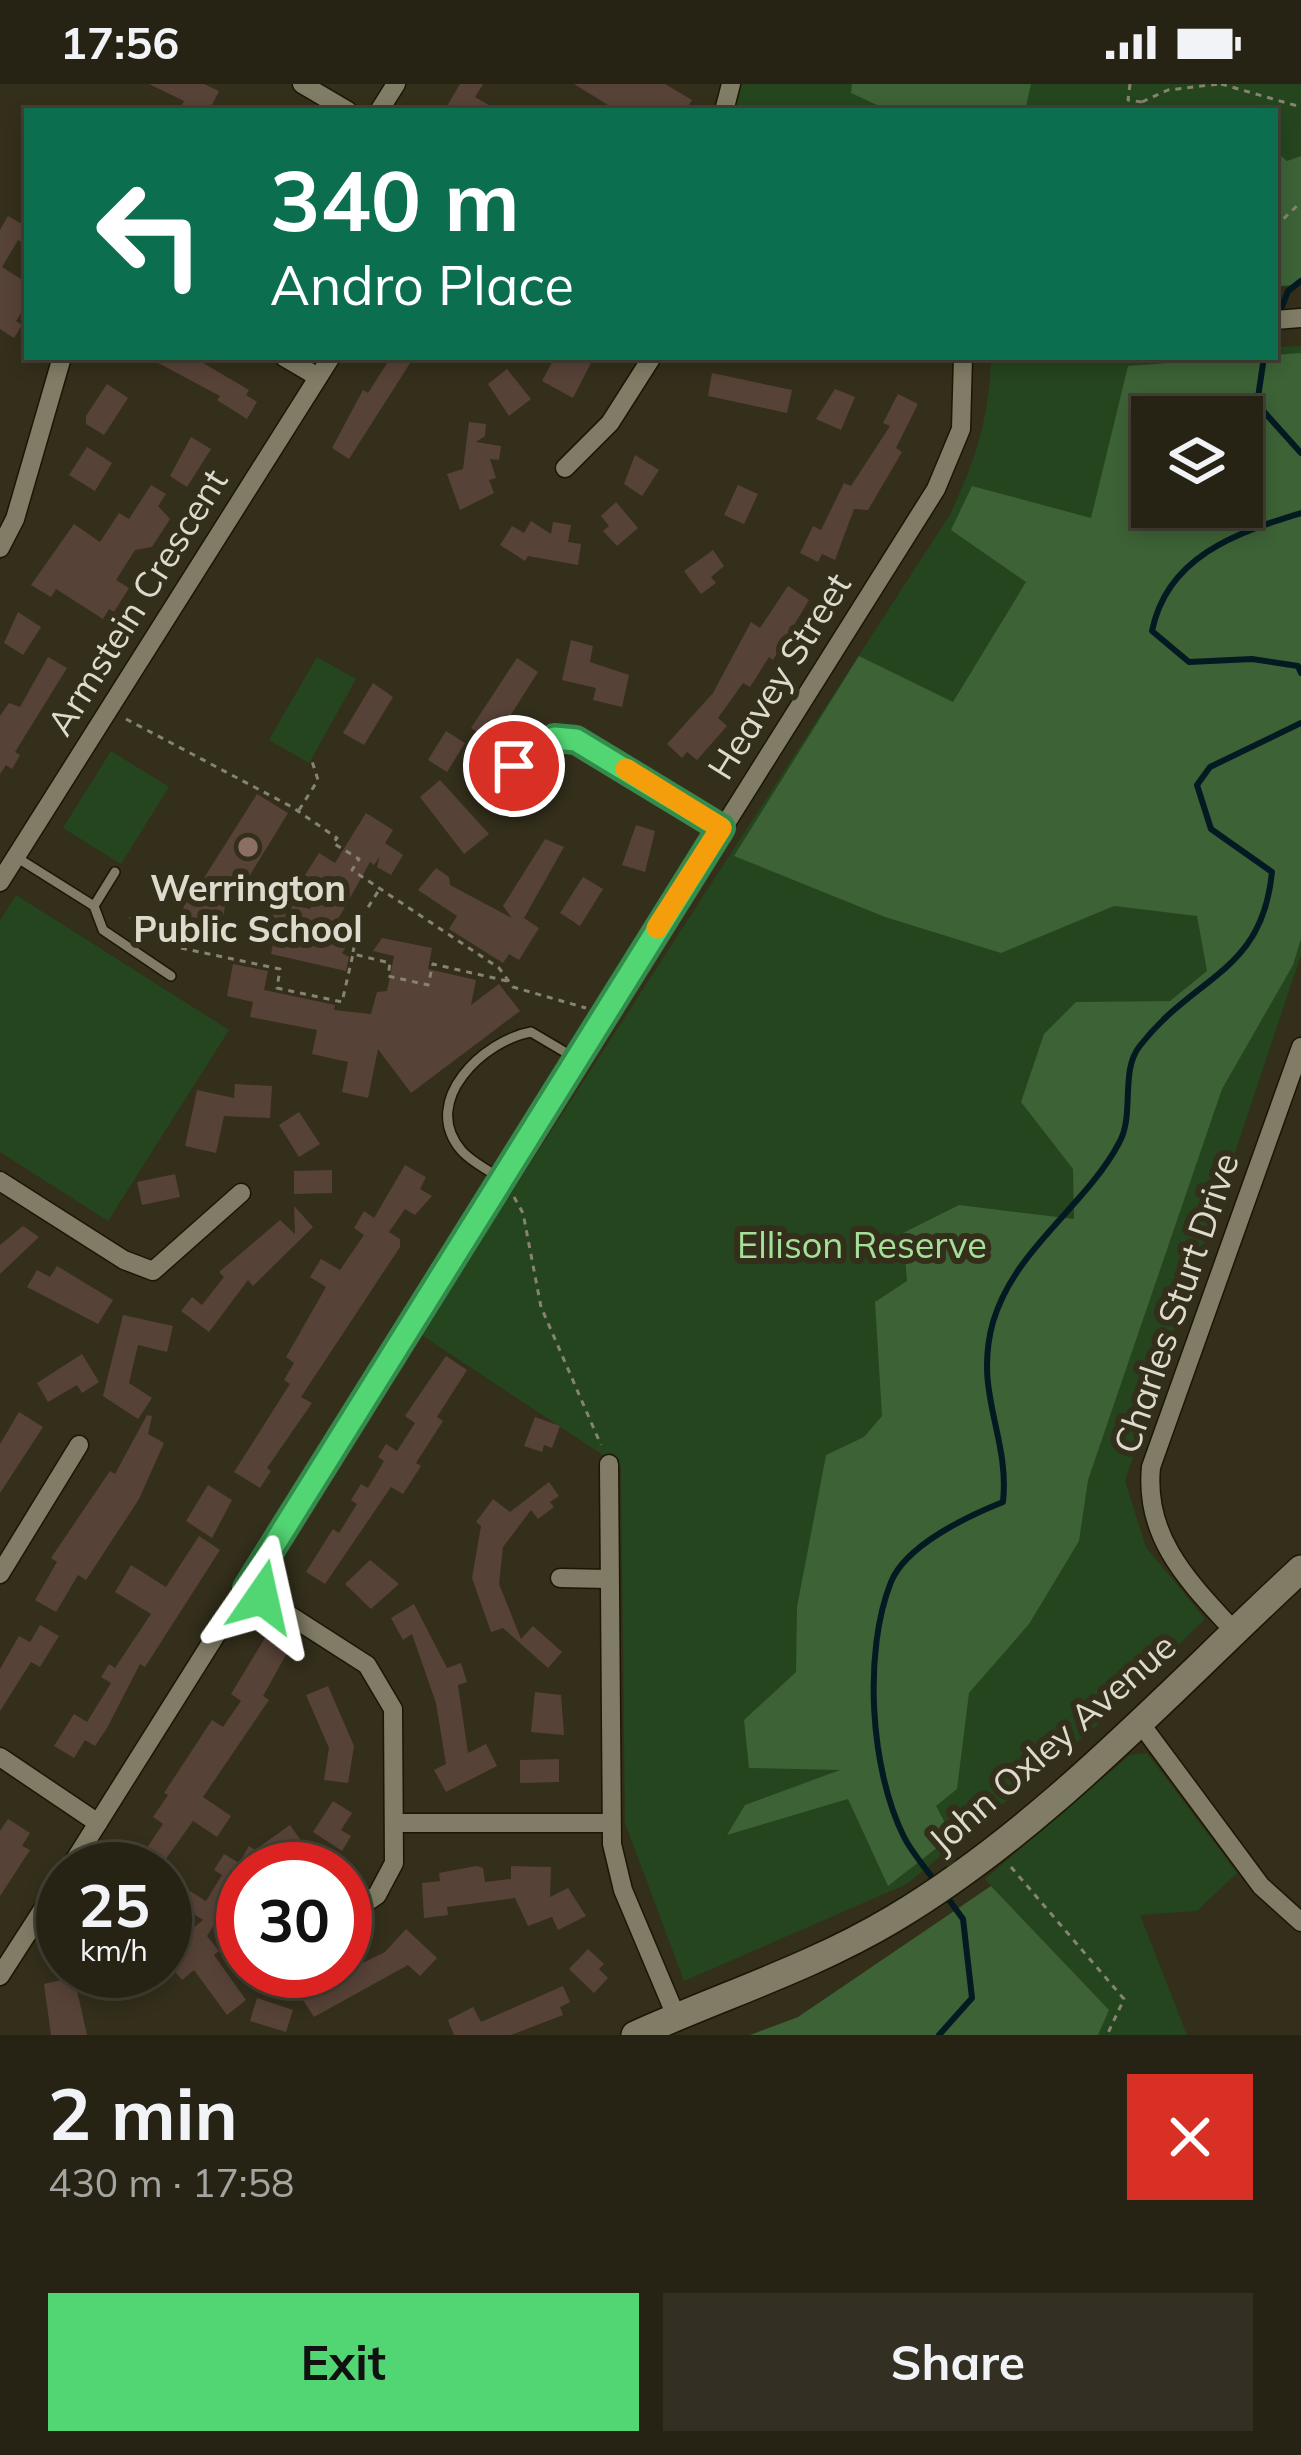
<!DOCTYPE html>
<html lang="en">
<head>
<meta charset="utf-8">
<style>
	:root { --surface:#272314; --page:#332f22; --text:#f1f3f6; --muted:#a4a4a0; --line:#434034; --accent:#52d673 }
	body { margin:0; font-family:Mulish,sans-serif; background:var(--page); color:var(--text); height:100vh; display:flex; flex-direction:column; font-size:45px; white-space:nowrap }
	* { box-sizing:border-box; margin:0 }
	p { font-size:39px; color:var(--muted) }
	.icon { flex:none; width:66px; height:66px; fill:none; stroke:currentColor; stroke-width:2; stroke-linecap:round; stroke-linejoin:round }
	.map { position:relative; height:1951px; overflow:hidden }
	.side { display:flex; flex-direction:column; background:var(--surface); flex:1 }
	.side>* { flex:none }
	.banner { position:absolute; left:24px; top:24px; width:1254px; height:252px; border-radius:0px; box-shadow:0 6px 18px #0003,0 0 0 3px var(--line); background:#0b6e4f; color:#fff; overflow:hidden }
	.tools { position:absolute; left:1131px; top:312px; display:grid; gap:24px }
	.tools a { display:grid; place-items:center; width:132px; height:132px; border-radius:0px; background:var(--surface); box-shadow:0 6px 18px #0003,0 0 0 3px var(--line); font-size:60px }
	.speed { position:absolute; left:36px; top:1758px; display:flex; gap:24px; font-size:60px; font-weight:700; text-align:center }
	.speed>* { display:grid; place-content:center; width:156px; height:156px; border-radius:50%; background:var(--surface); box-shadow:0 6px 18px #0003,0 0 0 3px var(--line); line-height:1 }
	.speed small { font-size:30px; font-weight:400 }
	.speed .limit { border:18px solid #d22; background:#fff; color:#111 }
	.pin { position:absolute; display:grid; place-items:center; width:102px; height:102px; color:#fff; margin:-51px; border:6px solid #fff; border-radius:50%; box-shadow:0 3px 12px #0007 }
	.me { position:absolute; width:132px; margin:-66px; rotate:11deg; stroke-linejoin:round; filter:drop-shadow(0 0 9px #0008) }
	.turn { display:flex; align-items:center; gap:42px; height:252px; padding:0 48px; font-size:54px }
	.turn .icon { width:156px; height:156px; stroke-width:2.5 }
	.turn b { display:block; font-size:84px; line-height:102px }
	.round { display:grid; place-items:center; flex:none; width:126px; height:126px; border-radius:0px; background:var(--page) }
	.headline { display:flex; align-items:center; justify-content:space-between; height:204px; padding:0 48px }
	h1 { font-size:72px; font-weight:700; line-height:90px }
	.button { display:flex; gap:24px; margin-top:auto; padding:24px 48px }
	.button a { flex:1; height:138px; border-radius:0px; background:var(--accent); color:#111; font-size:48px; font-weight:700; line-height:138px; text-align:center }
	.button a+a { background:var(--page); color:var(--text) }
	.status { display:flex; justify-content:space-between; align-items:center; height:84px; padding:0 60px; background:var(--surface); direction:ltr }
	.status svg { height:33px; fill:currentColor }
	.map>svg:first-child { display:block }
	.green { fill:#24451e; fill-rule:evenodd }
	.forest { fill:#3d6236; fill-rule:evenodd }
	.lines { fill:none; stroke-linecap:round; stroke-linejoin:round }
	.stream { stroke:#041a22; stroke-width:6 }
	.building { fill:#574237 }
	.lane-casing { stroke:#1b1704; stroke-width:12 }
	.street-casing { stroke:#1b1704; stroke-width:21 }
	.secondary-casing { stroke:#1b1704; stroke-width:30 }
	.path { stroke:#868372; stroke-width:3; stroke-dasharray:6 6; stroke-linecap:butt }
	.lane { stroke:#817c65; stroke-width:9 }
	.street { stroke:#817c65; stroke-width:18 }
	.secondary { stroke:#817c65; stroke-width:27 }
	.route-casing { stroke:#358b4b; stroke-width:30 }
	.route { stroke:#52d673; stroke-width:21 }
	.slow { stroke:#f59e0b; stroke-width:21 }
	.education-dot { fill:#8d6e63; stroke:#342f1b; stroke-width:4.5 }
	.labels { text-anchor:middle; stroke-width:12; stroke-linejoin:round; paint-order:stroke }
	.street-label { font-size:36px; fill:#dddbce; stroke:#342f1b }
	.poi-label { font-size:36px; font-weight:bold; fill:#dddbce; stroke:#342f1b }
	.park-label { font-size:36px; fill:#a5e09b; stroke:#342f1b }
</style>
</head>
<body>
<div class="status"><b>17:56</b><svg viewBox="0 0 49 12"><path d="M0 12V9h3v3zM5 12V6h3v6zM10 12V3h3v9zM15 12V0h3v12zM26 1h20v11H26zM47 4h2v5h-2z"/></svg></div>
<div class="map">
<svg width="1301" height="1951" viewBox="0 0 1301 1951">
	<rect width="100%" height="100%" fill="#342f1b"/>
	<g class="green">
		<path d="M741,0H1301V202L1275,203V27H734Z"/>
		<path d="M1301,262V871L1125,1397L1146,1463L1205,1535L1094,1644L907,1800L684,1897L625,1739L621,1383L420,1250L949,432C975,379 989,335 991,276L1275,273V263ZM1152,333H1242V423H1152Z"/>
		<path d="M317,573L356,595L309,679L269,656Z"/>
		<path d="M111,667L169,703L121,780L63,744Z"/>
		<path d="M16,811L229,946L108,1137L0,1068V837Z"/>
		<path d="M1147,1669L1237,1789L1197,1827L1140,1831L1187,1951H1098L1108,1926L985,1795L1130,1671Z"/>
	</g>
	<g class="forest">
		<path d="M852,0H1031L1025,27H890L851,9Z"/>
		<path d="M1275,67L1287,77L1301,72V201L1275,202Z"/>
		<path d="M1301,269V855L1293,881L1222,1005L1088,1396L1079,1457L1029,1540L969,1609L957,1705L936,1722L952,1752L888,1802L848,1715L727,1751L745,1721L840,1686L749,1684L744,1636L796,1588L797,1523L826,1371L864,1353L882,1332L875,1218L907,1197L903,1149L959,1121L1074,1135L1073,1085L1021,1018L1044,950L1076,918L1170,917L1207,887L1197,832L1114,822L1001,869L885,833L734,772L859,572L953,618L1026,498L951,446L972,402L1091,434L1128,282ZM1152,333H1242V423H1152Z"/>
		<path d="M991,1802L1109,1926L1098,1951H750L798,1933Z"/>
	</g>
	<g class="lines">
		<g class="stream">
			<path d="M1278,233L1288,207L1301,197"/>
			<path d="M1264,273L1257,320L1301,369"/>
			<path d="M1301,429C1235,449 1167,473 1152,547L1189,578L1252,575L1298,582L1301,589"/>
			<path d="M936,1799C926,1784 912,1769 904,1753C870,1685 863,1568 891,1498C906,1461 968,1432 1003,1418C1010,1352 973,1309 993,1238C1015,1164 1085,1123 1119,1059C1135,1031 1120,988 1139,963C1195,890 1262,890 1272,788L1211,745L1197,701L1210,683L1301,639"/>
			<path d="M939,1951L972,1914L963,1835L944,1809"/>
		</g>
	</g>
	<g class="building">
		<path d="M149,0H204L219,7L209,27H179L184,17Z"/>
		<path d="M460,0H483L475,13L499,27H444Z"/>
		<path d="M574,0H665L692,16L685,27H604L608,21Z"/>
		<path d="M8,132L27,143V161L18,156L2,183L27,199V220L16,237L22,241L14,254L0,245V146Z"/>
		<path d="M147,273H193L249,306L246,311L257,318L247,335L217,316L220,312Z"/>
		<path d="M391,273H414L349,375L332,364L363,306L368,309Z"/>
		<path d="M555,273H594L573,314L542,297Z"/>
		<path d="M507,285L531,315L509,332L488,300Z"/>
		<path d="M712,289L792,306L787,329L708,312Z"/>
		<path d="M107,300L128,314L104,351L86,340V332Z"/>
		<path d="M835,305L855,313L841,346L816,335Z"/>
		<path d="M898,310L918,320L896,364L902,368L868,426L854,425L835,476L822,470L818,478L800,469L813,442L821,446L844,399L851,402L890,342L883,339Z"/>
		<path d="M469,338L486,340L485,352L476,358L501,362L499,376L490,375L496,394L489,396L494,409L460,426L447,390L463,385Z"/>
		<path d="M191,353L211,365L187,403L170,392Z"/>
		<path d="M87,363L112,379L95,407L69,391Z"/>
		<path d="M635,371L659,386L642,412L624,400Z"/>
		<path d="M151,401L166,410L158,422L170,435L152,463L135,466L116,496L129,504L114,528L109,525L103,535L56,505L51,513L31,501L74,440L100,458L119,429L129,435Z"/>
		<path d="M738,401L758,410L744,440L724,431Z"/>
		<path d="M616,418L638,444L617,462L603,447L609,442L601,432Z"/>
		<path d="M531,437L551,450L553,438L571,441L568,458L581,460L578,481L528,472L525,477L500,461L512,442L524,449Z"/>
		<path d="M713,466L724,482L711,493L716,499L701,510L684,487Z"/>
		<path d="M788,502L809,516L773,576L769,573L750,603L743,599L718,634L727,642L697,676L687,668L682,674L667,660L713,609L751,538L760,544Z"/>
		<path d="M18,528L41,543L23,571L4,559Z"/>
		<path d="M571,556L593,562L590,578L629,591L622,623L593,616L596,604L562,596Z"/>
		<path d="M48,573L67,584L15,668L20,671L12,685L6,681L0,690V632L9,619L20,623Z"/>
		<path d="M517,574L538,588L493,659L471,644Z"/>
		<path d="M373,599L393,613L364,661L343,649Z"/>
		<path d="M446,647L465,659L447,688L428,676Z"/>
		<path d="M440,696L489,750L464,770L420,713Z"/>
		<path d="M257,710L288,729L242,804L230,796L218,860L178,852L188,800L199,802Z"/>
		<path d="M366,729L393,746L385,759L403,771L391,791L377,783L380,772L374,781L370,778L328,853L349,858L342,869L349,873L346,887L271,870L276,845L268,843L274,817L310,825L324,802L305,791L319,769L335,779Z"/>
		<path d="M636,741L655,747L645,788L622,781Z"/>
		<path d="M545,755L564,763L524,834L539,844L519,876L509,870L503,879L449,845L457,832L418,806L436,784L449,793L450,801L512,834L503,822Z"/>
		<path d="M583,793L603,805L580,842L560,829Z"/>
		<path d="M382,854L432,864L428,885L476,896L471,921L499,900L520,927L411,1009L378,965L368,1014L342,1008L348,978L312,970L317,946L250,933L253,918L227,912L233,880L268,887L264,906L335,921L334,926L371,930L377,908L387,907L394,872L373,867Z"/>
		<path d="M235,1000L272,1002L270,1034L224,1032L216,1069L185,1062L197,1006L234,1014Z"/>
		<path d="M299,1028L320,1060L299,1073L279,1041Z"/>
		<path d="M405,1081L426,1093L420,1105L432,1112L415,1131L405,1125L389,1148L400,1155V1163L301,1313L312,1319L267,1384L271,1387L260,1404L234,1388L290,1300L284,1296L294,1279L286,1273L326,1203L310,1193L321,1175L340,1186L364,1151L354,1144L364,1127L374,1134Z"/>
		<path d="M332,1086V1109L294,1110V1087Z"/>
		<path d="M175,1090L180,1113L142,1121L137,1098Z"/>
		<path d="M294,1122L313,1143L253,1202L248,1196L209,1248L181,1227L192,1213L202,1221L224,1193L219,1188L280,1136L295,1150Z"/>
		<path d="M23,1142L39,1153L0,1190V1161Z"/>
		<path d="M57,1182L113,1216L98,1240L27,1203L37,1186L50,1193Z"/>
		<path d="M123,1231L173,1242L167,1268L138,1261L129,1299L152,1314L138,1335L103,1312Z"/>
		<path d="M82,1270L99,1298L82,1309L77,1301L48,1318L37,1299Z"/>
		<path d="M446,1272L467,1286L437,1333L443,1337L416,1379L421,1382L403,1410L391,1403L325,1500L306,1488L333,1445L339,1449L357,1420L351,1416L361,1400L368,1404L384,1377L378,1373L386,1360L397,1367L415,1339L405,1332Z"/>
		<path d="M19,1328L43,1343L0,1409V1360Z"/>
		<path d="M147,1331L152,1332L148,1350L164,1359L139,1415L86,1496L78,1491L56,1528L35,1516L57,1478L51,1474L110,1387L115,1390Z"/>
		<path d="M535,1333L560,1342L552,1364L544,1361L542,1368L524,1362Z"/>
		<path d="M549,1398L559,1412L550,1418L554,1423L538,1435L531,1426L503,1463L499,1500L521,1555L533,1542L562,1568L548,1584L503,1544L491,1548L472,1494L481,1442L476,1438L493,1415L510,1428Z"/>
		<path d="M208,1401L232,1416L212,1454L186,1437Z"/>
		<path d="M199,1452L220,1466L145,1583L140,1580L107,1644L95,1662L85,1656L74,1674L54,1662L74,1630L87,1638L111,1599L101,1593L109,1580L115,1584L151,1530L115,1508L131,1481L166,1503Z"/>
		<path d="M370,1476L399,1500L371,1525L345,1500Z"/>
		<path d="M414,1520L447,1584L461,1579L467,1598L458,1601L468,1669L486,1660L497,1682L446,1708L434,1686L446,1680L436,1619L412,1550L403,1556L391,1534Z"/>
		<path d="M40,1541L59,1552L40,1583L31,1578L0,1627V1585L19,1552L30,1558Z"/>
		<path d="M265,1554L287,1569L263,1612L269,1616L203,1713L231,1732L217,1753L193,1737L160,1783L164,1785H122L132,1765L142,1771L163,1740L153,1733L168,1711L164,1709L212,1636L223,1643L241,1617L231,1610Z"/>
		<path d="M328,1602L354,1662L348,1699L324,1696L329,1664L306,1611Z"/>
		<path d="M535,1608L561,1611L564,1651L531,1648Z"/>
		<path d="M559,1675V1698L520,1699V1676Z"/>
		<path d="M333,1717L352,1729L341,1746L351,1752L342,1767L313,1748Z"/>
		<path d="M8,1735L30,1749L22,1762L30,1766L0,1812V1747Z"/>
		<path d="M290,1741L302,1758L292,1765L300,1778L286,1785L274,1767L263,1785H243V1795L207,1852L219,1867L214,1871L246,1916L227,1931L194,1886L182,1896L171,1883L186,1871L176,1858L203,1836L181,1822L190,1807L206,1817L222,1791L214,1786L224,1770L239,1779L249,1762L255,1766Z"/>
		<path d="M476,1782L483,1784L485,1798L511,1795V1782L551,1783L550,1813L568,1804L586,1832L558,1846L552,1833L528,1842L515,1814L447,1823L448,1831L424,1834L422,1799L440,1797L439,1789Z"/>
		<path d="M406,1845L437,1874L420,1892L408,1881L314,1933L299,1910L385,1868Z"/>
		<path d="M588,1865L604,1880L599,1885L608,1894L594,1909L569,1885Z"/>
		<path d="M74,1893L87,1951H51L44,1900Z"/>
		<path d="M563,1902L570,1918L560,1923L563,1931L511,1951H454L448,1936L473,1923L481,1938Z"/>
		<path d="M257,1914L293,1926L286,1948L250,1937Z"/>
	</g>
	<g class="lines">
		<defs>
			<g id="lane">
				<path d="M16,773L94,822L115,788"/>
				<path d="M94,822L103,846L171,892"/>
				<path d="M500,1094C488,1086 470,1077 461,1066C419,1016 485,956 531,948L575,974"/>
			</g>
			<g id="street">
				<path d="M302,0L348,27"/>
				<path d="M379,27L396,0"/>
				<path d="M724,27L731,0"/>
				<path d="M1275,236L1301,234"/>
				<path d="M284,273L318,293"/>
				<path d="M565,384L610,339L652,273"/>
				<path d="M0,464L15,435L62,273"/>
				<path d="M484,706C514,682 545,645 585,659L721,744"/>
				<path d="M0,798L331,273"/>
				<path d="M0,1097L124,1176L153,1187L241,1109"/>
				<path d="M609,1380L612,1760L623,1806L676,1932"/>
				<path d="M0,1490L79,1361"/>
				<path d="M560,1494L608,1495"/>
				<path d="M247,1504L367,1581L393,1625L394,1779L377,1811L345,1833"/>
				<path d="M1234,1547C1189,1498 1144,1454 1151,1383L1301,963"/>
				<path d="M1138,1636L1261,1802L1301,1838"/>
				<path d="M0,1673L98,1739"/>
				<path d="M396,1739H610"/>
				<path d="M69,1785L936,405L961,345L963,273"/>
				<path d="M0,1892L63,1794"/>
			</g>
			<path id="secondary" d="M635,1951C721,1912 811,1884 893,1835C1046,1744 1171,1605 1301,1485"/>
		</defs>
		<use href="#lane" class="lane-casing"/>
		<use href="#street" class="street-casing"/>
		<use href="#secondary" class="secondary-casing"/>
		<g class="path">
			<path d="M1130,0L1128,16L1142,18V27"/>
			<path d="M1221,0L1301,23"/>
			<path d="M1142,18L1168,6L1219,0"/>
			<path d="M1275,143L1301,118"/>
			<path d="M126,635L292,723L337,754L333,759L359,775L352,786L499,884L513,903L586,924"/>
			<path d="M299,726L318,696L311,674"/>
			<path d="M130,833L176,863L280,885L277,904L342,918L353,870L390,879L388,892L428,901L433,880L507,897"/>
			<path d="M327,852L354,858"/>
			<path d="M353,868L360,836L379,806"/>
			<path d="M514,1113L523,1129L541,1223L601,1361"/>
			<path d="M1011,1783L1124,1915L1107,1951"/>
		</g>
		<use href="#lane" class="lane"/>
		<use href="#street" class="street"/>
		<use href="#secondary" class="secondary"/>
	</g>
	<g class="lines">
		<defs>
			<path id="route" d="M262,1513L247,1504L721,744L576,656L554,654L514,682"/>
		</defs>
		<use href="#route" class="route-casing"/>
		<use href="#route" class="route"/>
		<path class="slow" d="M626,685L721,744L657,844"/>
	</g>
	<circle class="education-dot" cx="248" cy="763" r="12"/>
	<g class="labels">
		<g class="street-label">
			<text transform="translate(137 518) rotate(-58)" y="13">Armstein Crescent</text>
			<text transform="translate(779 592) rotate(-58)" y="13">Heavey Street</text>
			<text transform="translate(1176 1219) rotate(-71)" y="13">Charles Sturt Drive</text>
			<text transform="translate(1052 1659) rotate(-41)" y="13">John Oxley Avenue</text>
		</g>
		<g class="poi-label">
			<text x="248" y="817">Werrington<tspan x="248" dy="41">Public School</tspan></text>
		</g>
		<g class="park-label">
			<text x="862" y="1174">Ellison Reserve</text>
		</g>
	</g>
</svg>
<div class="tools">
<a><svg class="icon" aria-label="layers" viewBox="0 0 24 24"><path d="M12 4l9 5-9 5-9-5zM3 14l9 5 9-5"/></svg></a>
</div>
<div class="speed"><div>25<small>km/h</small></div><div class="limit">30</div></div>
<div class="pin" style="left:514px;top:682px;background:#d93025"><svg class="icon" aria-label="arrive" viewBox="0 0 24 24"><path d="M6 21V4h12l-3 4 3 4H6"/></svg></div>
<svg class="me" style="left:262px;top:1513px" viewBox="-20 -20 40 40"><path d="M0-17L14 15 0 8-14 15z" fill="#52d673" stroke="#fff" stroke-width="4"/></svg>
<div class="banner">
<div class="turn"><svg class="icon" aria-label="left" viewBox="0 0 24 24"><path d="M17 20v-9H6M10 6l-5 5 5 5"/></svg><div><b>340 m</b>Andro Place</div></div>
</div>
</div>
<section class="side">
<div class="headline"><div><h1>2 min</h1><p>430 m · 17:58</p></div><a class="round" style="background:#d93025;color:#fff"><svg class="icon" aria-label="close" viewBox="0 0 24 24"><path d="M6 6l12 12M18 6L6 18"/></svg></a></div>
<div class="button"><a>Exit</a><a>Share</a></div>
</section>
</body>
</html>
